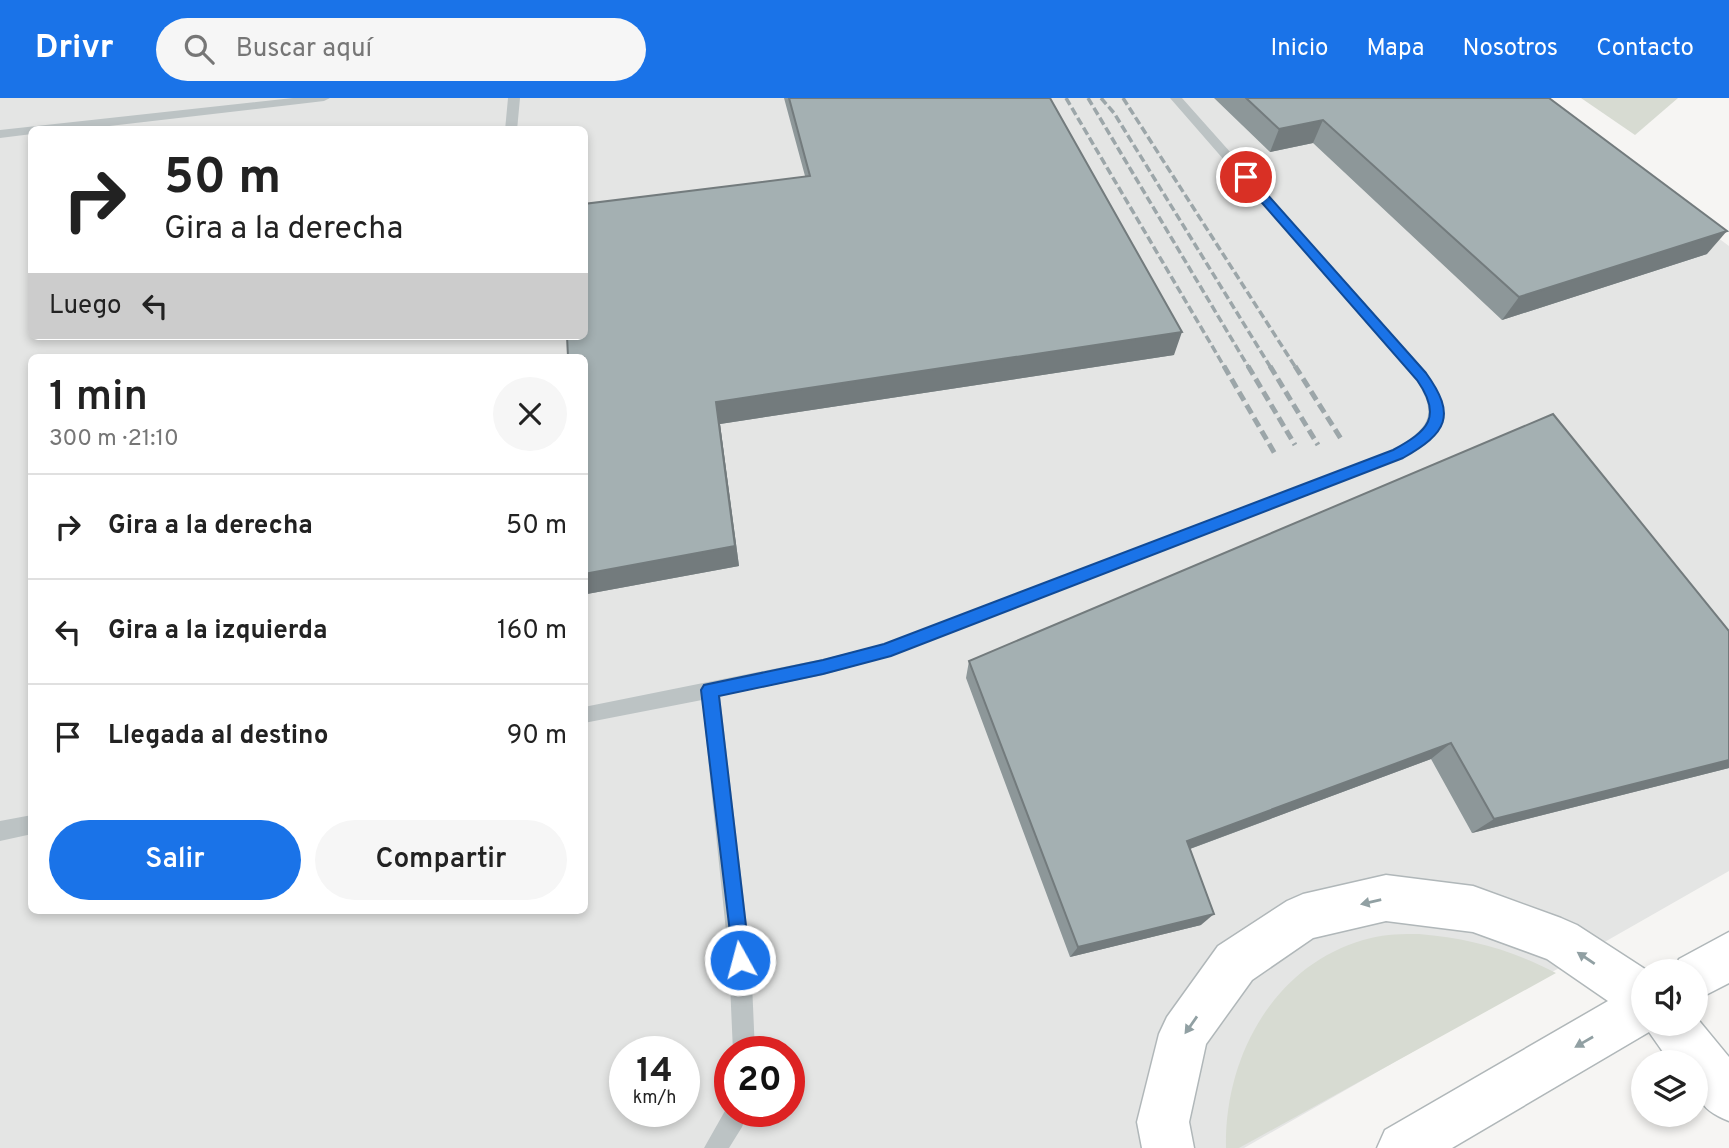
<!DOCTYPE html>
<html lang="es">
<head>
<meta charset="utf-8">
<style>
	:root { --surface:#fff; --page:#f6f6f6; --text:#222; --muted:#767676; --line:#e0e0e0; --accent:#1a73e8 }
	body { margin:0; font-family:Overpass,sans-serif; background:var(--page); color:var(--text); height:100vh; display:flex; flex-direction:column; font-size:26px; white-space:nowrap }
	* { box-sizing:border-box; margin:0 }
	p { font-size:23px; color:var(--muted) }
	.icon { flex:none; width:38px; height:38px; fill:none; stroke:currentColor; stroke-width:2; stroke-linecap:round; stroke-linejoin:round }
	.map { position:relative; flex:1; overflow:hidden }
	.sheet { position:absolute; left:28px; top:256px; width:560px; height:560px; display:flex; flex-direction:column; background:var(--surface); border-radius:10px; box-shadow:0 4px 10px #0003 }
	.sheet>* { flex:none }
	.top-card { position:absolute; left:28px; top:28px; width:560px; height:214px; border-radius:10px; box-shadow:0 4px 10px #0003; background:#fff; color:var(--text); overflow:hidden }
	.fabs { position:absolute; left:1631px; top:861px; display:grid; gap:14px }
	.fabs a { display:grid; place-items:center; width:77px; height:77px; border-radius:50%; background:var(--surface); box-shadow:0 4px 10px #0003; font-size:35px }
	.speed { position:absolute; left:609px; top:938px; display:flex; gap:14px; font-size:35px; font-weight:700; text-align:center }
	.speed>* { display:grid; place-content:center; width:91px; height:91px; border-radius:50%; background:var(--surface); box-shadow:0 4px 10px #0003; line-height:1 }
	.speed small { font-size:18px; font-weight:400 }
	.speed .limit { border:10px solid #d22; background:#fff; color:#111 }
	.pin { position:absolute; display:grid; place-items:center; width:60px; height:60px; color:#fff; margin:-30px; border:4px solid #fff; border-radius:50%; box-shadow:0 2px 7px #0007 }
	.me { position:absolute; width:77px; margin:-38px; rotate:353deg; stroke-linejoin:round; filter:drop-shadow(0 0 5px #0008) }
	.turn { display:flex; align-items:center; gap:24px; height:147px; padding:0 21px; font-size:32px }
	.turn .icon { width:91px; height:91px; stroke-width:2.5 }
	.turn b { display:block; font-size:49px; line-height:60px }
	.then { display:flex; align-items:center; height:66px; padding:0 21px; background:#0003; gap:14px; font-size:26px }
	.round { display:grid; place-items:center; flex:none; width:74px; height:74px; border-radius:37px; background:var(--page) }
	.summary { display:flex; align-items:center; justify-content:space-between; height:119px; padding:0 21px }
	h1 { font-size:42px; font-weight:600; line-height:52px }
	.cta { display:flex; gap:14px; margin-top:auto; padding:14px 21px }
	.cta a { flex:1; height:80px; border-radius:42px; background:var(--accent); color:#fff; font-size:28px; font-weight:600; line-height:80px; text-align:center }
	.cta a+a { background:var(--page); color:var(--text) }
	ul { padding:0; list-style:none }
	li { display:flex; align-items:center; gap:21px; height:105px; padding:0 21px; border-top:2px solid var(--line) }
	li div { flex:1 }
	li b { display:block; font-size:26px }
	li em { font-style:normal }
	header { display:flex; align-items:center; gap:42px; box-sizing:border-box; height:98px; padding:0 35px; background:var(--accent); color:#fff }
	header strong { font-size:33px }
	nav { display:flex; gap:38px; margin-inline-start:auto; font-size:24px }
	.search { width:490px; height:63px; background:var(--page); display:flex; align-items:center; gap:18px; box-sizing:border-box; padding:0 24px; border-radius:38px; color:var(--muted); font-size:26px }
	.map>svg:first-child { display:block }
	.built { fill:#e4e5e4; fill-rule:evenodd }
	.green { fill:#d7dbd2 }
	.lines { fill:none; stroke-linecap:round; stroke-linejoin:round }
	.primary-casing { stroke:#b0b7b9; stroke-width:3 }
	.lane { fill:#bcc3c4; fill-rule:evenodd }
	.primary { fill:#fff; fill-rule:evenodd }
	.rail-far1 { stroke:#9ca6a9; stroke-width:3.5; stroke-dasharray:8 3.5; stroke-linecap:butt }
	.rail { stroke:#9ca6a9; stroke-width:5; stroke-dasharray:10 5; stroke-linecap:butt }
	.wall { fill:#8d9799 }
	.shaded-wall { fill:#737b7d }
	.building { fill:#a4b0b2; stroke:#737b7d; stroke-width:2 }
	.oneway { fill:#91a0a3 }
	.route { fill:#1a73e8; stroke:#114b97; stroke-width:2 }
</style>
</head>
<body>
<header>
<strong>Drivr</strong>
<div class="search"><svg class="icon" aria-label="search" viewBox="0 0 24 24"><circle cx="10" cy="10" r="6"/><path d="M15 15l6 6"/></svg>Buscar aquí</div>
<nav><a>Inicio</a><a>Mapa</a><a>Nosotros</a><a>Contacto</a></nav>
</header>
<div class="map">
<svg width="1729" height="1050" viewBox="0 0 1729 1050">
	<rect width="100%" height="100%" fill="#f6f5f3"/>
	<path class="built" d="M0,0H1530L1729,148V773L1244,1050H0ZM32,32H584V238H32ZM32,259H584V812H32ZM625,954H684V1013H625ZM730,954H789V1013H730Z"/>
	<g class="green">
		<path d="M1581,0H1678L1635,37Z"/>
		<path d="M1419,836C1469,840 1512,852 1556,875L1239,1050H1226C1224,957 1276,863 1371,840C1386,836 1403,836 1419,836Z"/>
	</g>
	<g class="lines">
		<defs>
			<g id="primary">
				<path d="M1386,777L1473,788L1561,820L1577,827L1648,873H1643V926H1696V919L1729,959V1023C1696,1010 1696,997 1696,964H1670L1649,934L1452,1050H1377L1385,1032L1608,903L1547,861L1473,834L1386,823L1313,840L1252,882L1206,946L1189,1024L1194,1050H1142L1137,1024L1159,936L1167,919L1218,848L1287,803L1303,796Z"/>
				<path d="M1729,834V885L1696,902V873H1674L1679,861Z"/>
			</g>
		</defs>
		<use href="#primary" class="primary-casing"/>
		<g class="lane">
			<path d="M293,0H330L324,3L75,32H32V36L0,40V32Z"/>
			<path d="M508,0H520L517,32H505Z"/>
			<path d="M1170,0H1182L1426,274C1454,317 1446,334 1403,360L891,558L823,577L720,598L751,862L755,954H733L729,862L702,602L584,625V609L823,561L884,546L1393,352C1427,331 1440,319 1416,282Z"/>
			<path d="M32,717V736L0,743V723Z"/>
			<path d="M730,1004V1013H748L742,1029L729,1050H704Z"/>
		</g>
		<use href="#primary" class="primary"/>
		<g class="rail-far1">
			<path d="M1066,0L1225,270"/>
			<path d="M1088,0L1249,270"/>
			<path d="M1101,0L1114,15L1271,270"/>
			<path d="M1123,0L1296,270"/>
		</g>
		<g class="rail">
			<path d="M1224,268L1275,356"/>
			<path d="M1248,268L1295,347"/>
			<path d="M1270,268L1318,347"/>
			<path d="M1295,268L1343,344"/>
		</g>
	</g>
	<g class="wall">
		<path d="M784,0H1050L1174,257L720,326L739,468L587,496L805,78Z"/>
		<path d="M1214,0H1549L1707,156L1502,222L1313,45L1270,54Z"/>
		<path d="M969,563L1729,670L1472,735L1431,661L1190,751L1201,827L1070,859L966,580Z"/>
	</g>
	<g class="shaded-wall">
		<path d="M1323,22L1313,45L1270,54L1279,31Z"/>
		<path d="M1727,133L1707,156L1502,222L1519,199Z"/>
		<path d="M1182,234L1174,257L720,326L739,468L587,496L584,490V476L716,304Z"/>
		<path d="M1451,645L1431,661L1176,756L1187,743Z"/>
		<path d="M1729,662V670L1472,735L1494,721Z"/>
		<path d="M1214,816L1201,827L1070,859L1078,849Z"/>
	</g>
	<g class="building">
		<path d="M789,0H1050L1182,234L716,304L735,448L584,476V259H568L567,238H584V106L810,78Z"/>
		<path d="M1246,0H1549L1727,133L1519,199L1323,22L1279,31Z"/>
		<path d="M1553,316L1729,533V662L1494,721L1451,645L1187,743L1214,816L1078,849L969,563Z"/>
	</g>
	<defs><path id="oneway-solid" d="M-6-.8H1V-3.2L6.5 0L1 3.2V.8H-6Z" transform="scale(1.75)"/></defs>
	<g class="oneway">
		<use href="#oneway-solid" transform="translate(1371 804) rotate(167)"/>
		<use href="#oneway-solid" transform="translate(1586 860) rotate(-146)"/>
		<use href="#oneway-solid" transform="translate(1191 927) rotate(125)"/>
		<use href="#oneway-solid" transform="translate(1584 944) rotate(150)"/>
	</g>
	<path class="route" d="M1242,77H1250L1426,275C1457,318 1447,335 1403,360L891,558L823,576L719,598L750,862L747,868L740,871L734,868L701,592L704,587L823,562L884,546L1393,352C1428,333 1443,319 1417,282L1242,82Z"/>
</svg>
<div class="fabs">
<a><svg class="icon" aria-label="sound" viewBox="0 0 24 24"><path d="M4 9h4l5-4v14l-5-4H4zM17 9q2 3 0 6"/></svg></a>
<a><svg class="icon" aria-label="layers" viewBox="0 0 24 24"><path d="M12 4l9 5-9 5-9-5zM3 14l9 5 9-5"/></svg></a>
</div>
<div class="speed"><div>14<small>km/h</small></div><div class="limit">20</div></div>
<div class="pin" style="left:1246px;top:79px;background:#d93025"><svg class="icon" aria-label="arrive" viewBox="0 0 24 24"><path d="M6 21V4h12l-3 4 3 4H6"/></svg></div>
<svg class="me" style="left:740px;top:862px" viewBox="-20 -20 40 40"><circle r="17" fill="#1a73e8" stroke="#fff" stroke-width="3"/><path d="M0-11L8 9 0 5-8 9z" fill="#fff"/></svg>
<div class="top-card">
<div class="turn"><svg class="icon" aria-label="right" viewBox="0 0 24 24"><path d="M7 20v-9h11M14 6l5 5-5 5"/></svg><div><b>50 m</b>Gira a la derecha</div></div>
<div class="then">Luego<svg class="icon" aria-label="left" viewBox="0 0 24 24"><path d="M17 20v-9H6M10 6l-5 5 5 5"/></svg></div>
</div>
<section class="sheet">
<div class="summary"><div><h1>1 min</h1><p>300 m · 21:10</p></div><a class="round"><svg class="icon" aria-label="close" viewBox="0 0 24 24"><path d="M6 6l12 12M18 6L6 18"/></svg></a></div>
<ul>
<li><svg class="icon" aria-label="right" viewBox="0 0 24 24"><path d="M7 20v-9h11M14 6l5 5-5 5"/></svg><div><b>Gira a la derecha</b></div><em>50 m</em></li>
<li><svg class="icon" aria-label="left" viewBox="0 0 24 24"><path d="M17 20v-9H6M10 6l-5 5 5 5"/></svg><div><b>Gira a la izquierda</b></div><em>160 m</em></li>
<li><svg class="icon" aria-label="arrive" viewBox="0 0 24 24"><path d="M6 21V4h12l-3 4 3 4H6"/></svg><div><b>Llegada al destino</b></div><em>90 m</em></li>
</ul>
<div class="cta"><a>Salir</a><a>Compartir</a></div>
</section>
</div>
</body>
</html>
